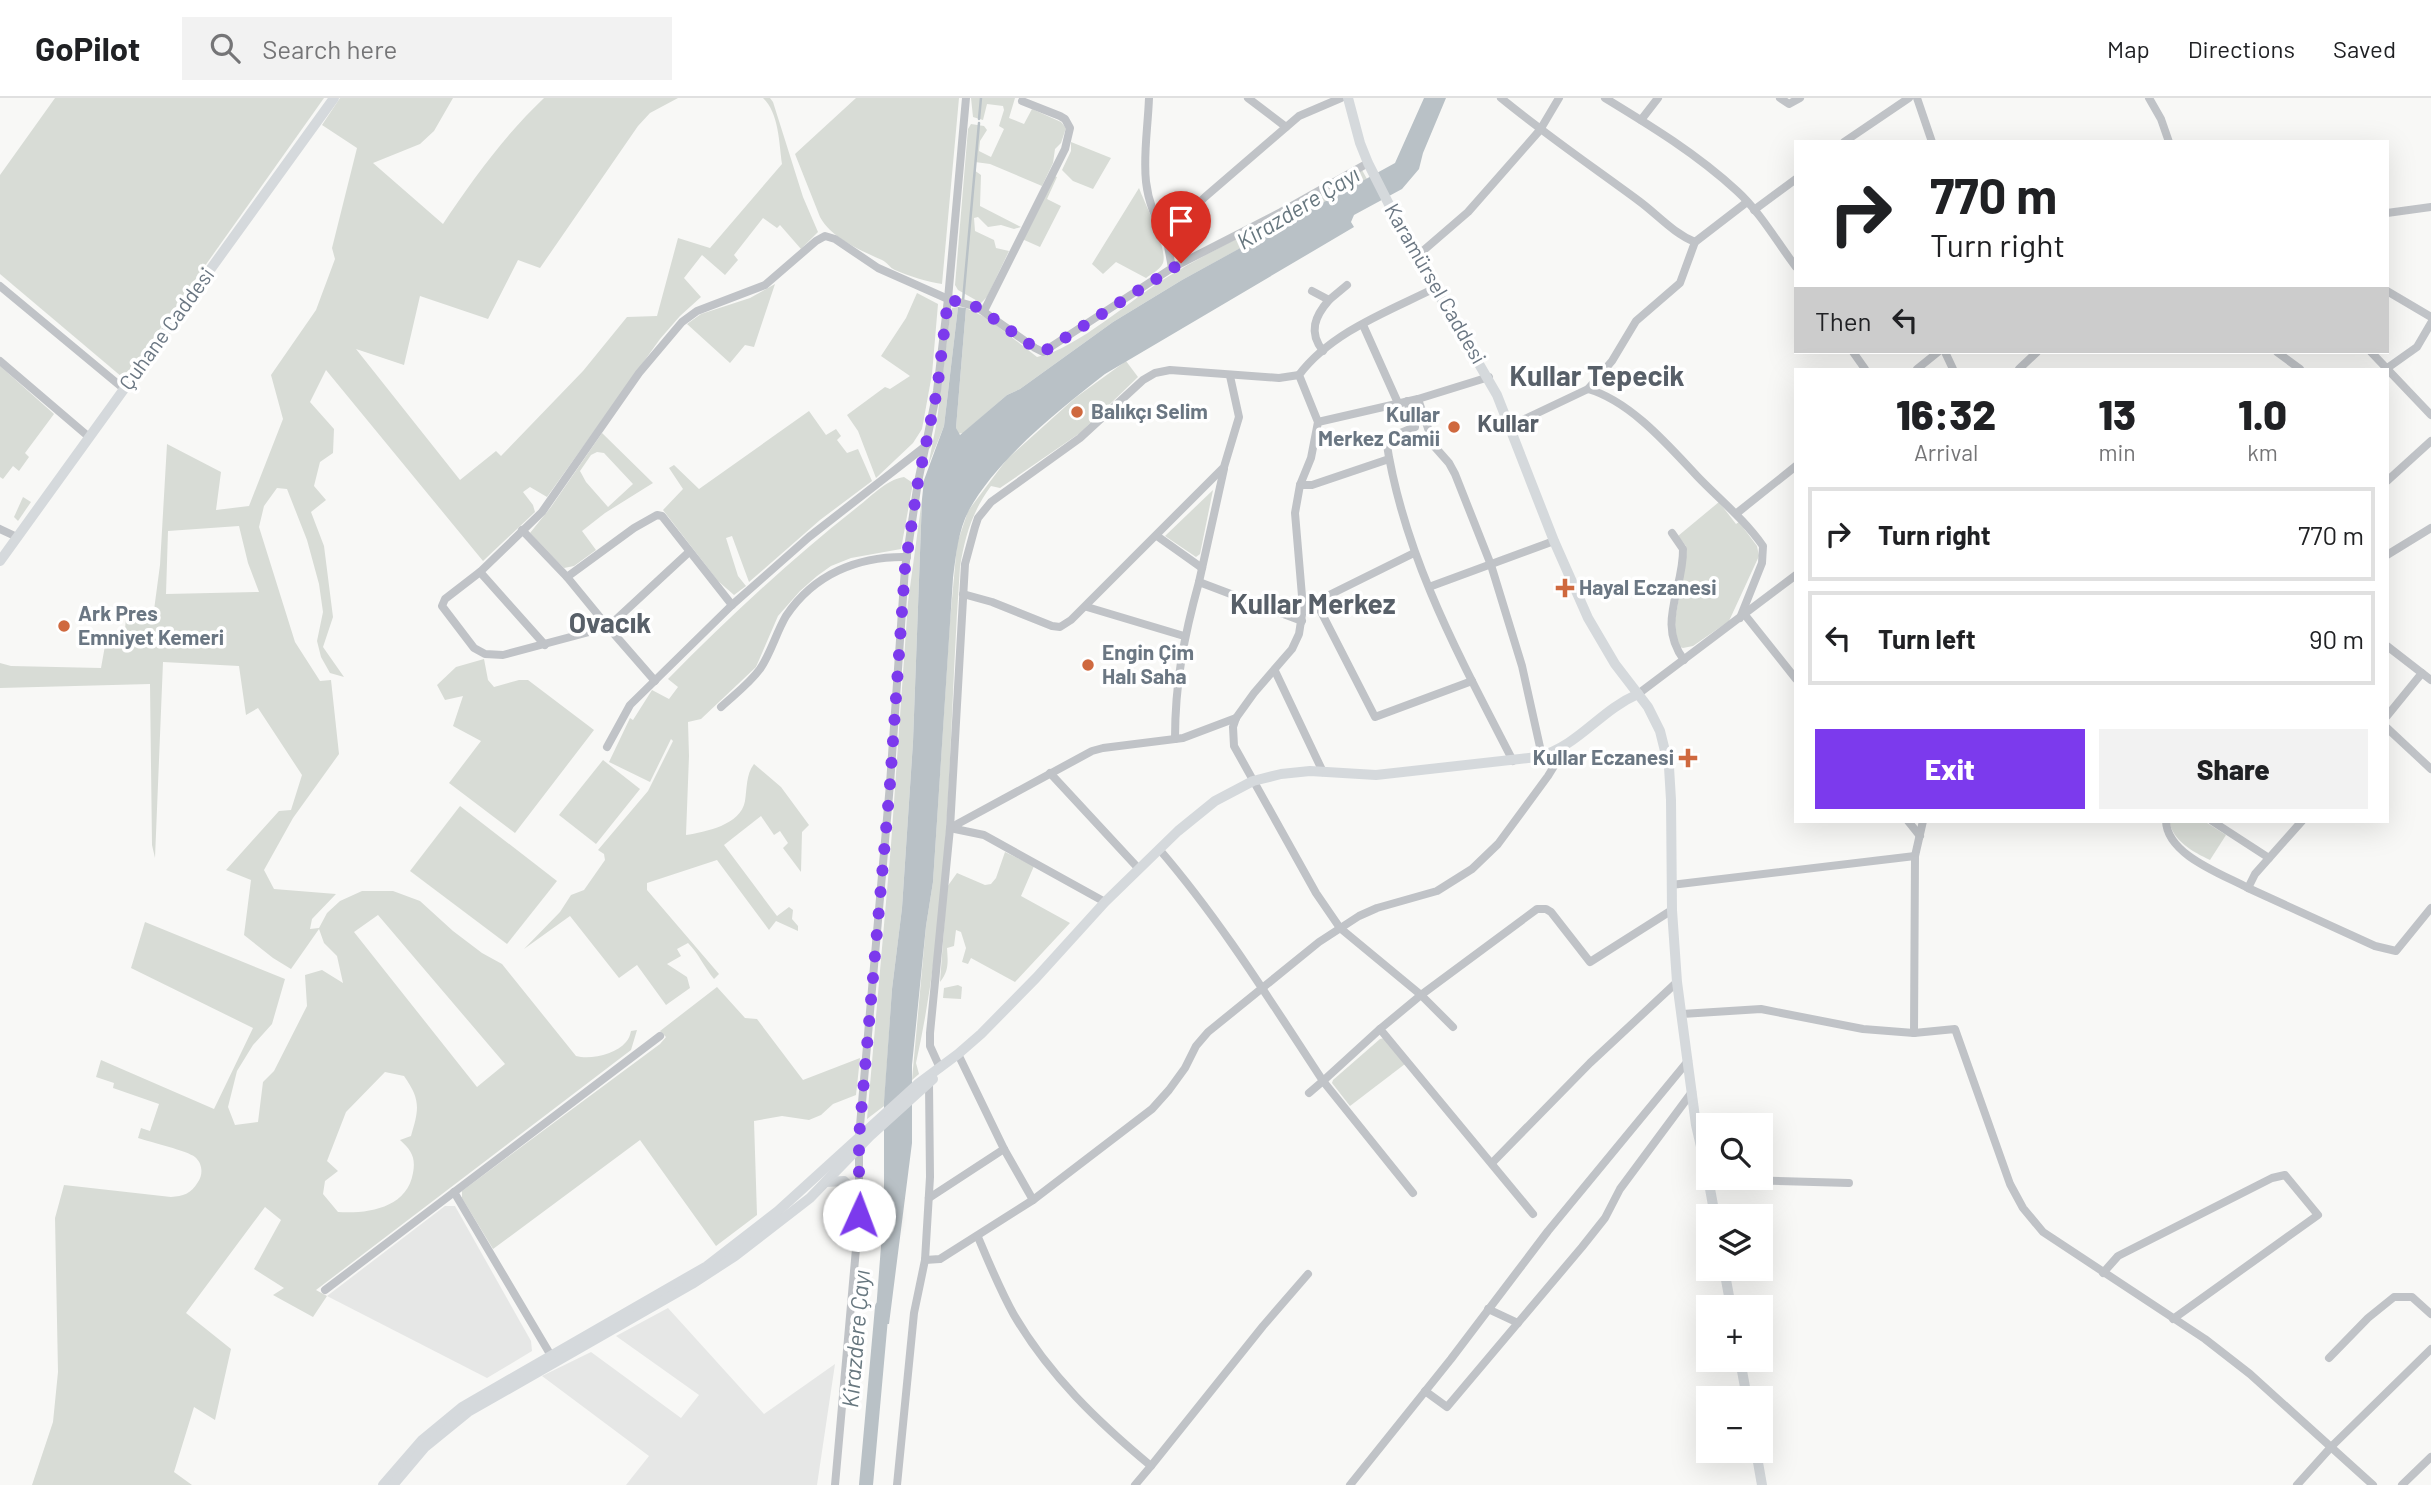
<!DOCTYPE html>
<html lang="en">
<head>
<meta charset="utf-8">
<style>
	:root { --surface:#fff; --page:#f2f2f2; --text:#202124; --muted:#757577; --line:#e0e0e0; --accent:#7c3aed }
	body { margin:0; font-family:Barlow,sans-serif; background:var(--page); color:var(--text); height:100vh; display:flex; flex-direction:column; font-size:26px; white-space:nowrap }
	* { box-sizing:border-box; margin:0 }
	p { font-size:23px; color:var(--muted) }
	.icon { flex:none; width:38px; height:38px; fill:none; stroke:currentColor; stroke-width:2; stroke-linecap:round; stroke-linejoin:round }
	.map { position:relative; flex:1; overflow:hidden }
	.panel { position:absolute; left:1794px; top:270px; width:595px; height:455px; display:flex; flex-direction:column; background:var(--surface); border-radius:0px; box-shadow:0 7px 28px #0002 }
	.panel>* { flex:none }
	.guide { position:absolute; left:1794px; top:42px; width:595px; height:214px; border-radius:0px; box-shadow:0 7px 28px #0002; background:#fff; color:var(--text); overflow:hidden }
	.buttons { position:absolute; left:1696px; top:1015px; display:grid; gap:14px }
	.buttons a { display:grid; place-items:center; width:77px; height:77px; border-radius:0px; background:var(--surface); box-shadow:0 7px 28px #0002; font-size:35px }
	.pin { position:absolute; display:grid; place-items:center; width:60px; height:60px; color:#fff; margin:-72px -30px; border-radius:50% 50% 50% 0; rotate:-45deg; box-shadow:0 0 7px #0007 }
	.pin .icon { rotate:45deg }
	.me { position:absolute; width:77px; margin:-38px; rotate:2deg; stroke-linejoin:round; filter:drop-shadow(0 0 5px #0008) }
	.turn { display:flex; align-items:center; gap:24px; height:147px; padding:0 21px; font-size:32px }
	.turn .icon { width:91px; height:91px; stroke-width:2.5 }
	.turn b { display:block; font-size:49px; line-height:60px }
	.then { display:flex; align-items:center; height:66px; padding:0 21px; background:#0003; gap:14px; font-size:26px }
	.eta { display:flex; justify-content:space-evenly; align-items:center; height:119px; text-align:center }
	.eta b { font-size:42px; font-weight:800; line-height:49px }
	.button { display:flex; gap:14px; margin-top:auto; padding:14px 21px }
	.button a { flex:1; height:80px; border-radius:0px; background:var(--accent); color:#fff; font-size:28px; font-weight:800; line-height:80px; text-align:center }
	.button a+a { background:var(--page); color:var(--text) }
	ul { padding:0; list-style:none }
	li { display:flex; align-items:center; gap:21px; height:94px; margin:0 14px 10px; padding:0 7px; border:4px solid var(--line); border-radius:0px }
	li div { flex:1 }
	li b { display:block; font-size:26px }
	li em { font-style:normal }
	header { display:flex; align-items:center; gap:42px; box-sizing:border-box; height:98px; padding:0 35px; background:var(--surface); border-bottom:2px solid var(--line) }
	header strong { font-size:33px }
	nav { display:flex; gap:38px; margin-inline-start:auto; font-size:24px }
	.search { width:490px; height:63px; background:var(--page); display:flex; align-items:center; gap:18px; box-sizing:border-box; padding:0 24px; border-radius:0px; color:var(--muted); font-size:26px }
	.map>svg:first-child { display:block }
	.built { fill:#e6e7e6 }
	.green { fill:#d8dcd6; fill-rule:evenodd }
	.water { fill:#b9c1c6 }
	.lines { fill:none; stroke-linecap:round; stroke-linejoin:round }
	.stream { stroke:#b9c1c6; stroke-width:2.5 }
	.river { stroke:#b9c1c6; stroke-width:14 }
	.minor { stroke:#c0c3c7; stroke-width:8 }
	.major { stroke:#d5d9dc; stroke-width:10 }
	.route { stroke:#7c3aed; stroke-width:12; stroke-dasharray:0 21.6 }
	.poi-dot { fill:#cf693f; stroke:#fff; stroke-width:2.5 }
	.labels { text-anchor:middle; stroke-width:7; stroke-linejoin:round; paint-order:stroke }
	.street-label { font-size:21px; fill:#6b7783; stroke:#fff }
	.poi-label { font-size:21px; font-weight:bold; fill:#6b7783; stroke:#fff; text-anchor:start }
	.water-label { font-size:23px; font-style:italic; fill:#67777f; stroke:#fff }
	.quarter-label { font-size:24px; font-weight:bold; fill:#586069; stroke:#fff }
	.district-label { font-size:28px; font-weight:bold; fill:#586069; stroke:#fff }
</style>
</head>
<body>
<header>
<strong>GoPilot</strong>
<div class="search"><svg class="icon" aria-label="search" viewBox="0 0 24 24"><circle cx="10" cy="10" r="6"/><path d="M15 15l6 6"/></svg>Search here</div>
<nav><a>Map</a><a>Directions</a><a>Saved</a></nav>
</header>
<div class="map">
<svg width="2431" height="1387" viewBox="0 0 2431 1387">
	<rect width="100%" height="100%" fill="#f8f8f6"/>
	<g class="built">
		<path d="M445,1108H455L531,1243L532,1253L487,1280L327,1198Z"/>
		<path d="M668,1210L764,1316L835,1266L817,1387H626L649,1358L542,1278L591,1254L681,1320L699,1297L616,1238Z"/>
	</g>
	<g class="green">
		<path d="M55,0H324L129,275L122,279L0,176V77Z"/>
		<path d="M340,0H453L434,33L420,46L373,65L443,126C473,81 505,37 544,0H678L650,15L638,28L540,170L518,162L488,221L420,198L404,267L356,251L460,382L496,353L501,358L583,273L627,219L657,218L678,140L710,150L782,66C779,45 779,15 763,0H770L773,4L803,99L818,134L801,151L780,127L777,130L763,120L734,157L738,162L725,177L702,157L684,180L701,199L680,218L660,241L547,399L530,389L523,394L533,407L535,414L483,463L326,272L310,304L334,331L333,355L320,364L314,388L326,402L311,414L324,448L333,519L323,549L344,579L330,575L321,559L317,543L323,514L319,486L307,442L287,391L277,390L264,408L259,429L295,544L320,583L331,582L339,656L293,720L264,772L274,791L336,796L312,821L310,831L319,830L327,815L340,803L362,793H393L420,803L453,833L482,855L502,866L576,958C591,962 616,956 626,944C629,941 630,937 631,933L637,932L631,952L316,1192L327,1198L313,1219L273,1197L284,1190L254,1171L281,1122L265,1109L186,1215L231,1251L215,1322L194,1309L174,1374L192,1387H32L53,1324L58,1274L55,1120L64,1087L171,1099C183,1098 191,1096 198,1084C203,1077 203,1066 195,1059C188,1053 150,1044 138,1040L141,1030L150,1033L159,1006L113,990L114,985L96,979L101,962L214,1011L253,930L131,870L145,824L285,881L272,926L253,947L237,973L228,1009L235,1027L258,1024L263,984L274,973L307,908L305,877L322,872L343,885L337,858L324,845L319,831L291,871L273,860L244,837L251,782L226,772L279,713L291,712L302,677L258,610L246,617L239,568L163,564L155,760L152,747L150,586L0,590V565L11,568L101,570L106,542L124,543L127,508L154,512L160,467L167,346L221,374L216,412L249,408L283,321L271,277L316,212L335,161L332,150L357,50L322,27ZM239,428L248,465L259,494L166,496L168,433ZM378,817L505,966L477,989L354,834ZM385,974L404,978C421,1002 419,1011 411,1038L400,1042C411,1052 416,1059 413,1075C407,1110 368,1116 338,1114L323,1096L325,1083L338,1073L327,1063L346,1014Z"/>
		<path d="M856,0H959L942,186C927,184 909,178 895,172C890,170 887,164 882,162C862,153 831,140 820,119L795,56Z"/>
		<path d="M971,0H1015L1009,20L1024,26L1032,11L1061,24L1066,30L1061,45L1055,51L1053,65L1042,88L990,66L975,64L974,72L981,77L980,108L1021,129L1014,131L1001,127L988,129L978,119L974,120L975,133L994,142L996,150L1009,153L987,199L981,205L958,192L955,187L968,31L971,26L984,28L987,32L980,43L979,53L991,59L1004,31L999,28L1004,12L1003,8L987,6L983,22L973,19Z"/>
		<path d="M1071,44L1111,60L1093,91L1073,83L1062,72L1071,53Z"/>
		<path d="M1362,72L1367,81L1182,182L1113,224L1020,291L1007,297L963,335L957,336L956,330L966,210L987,220L1037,259C1077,251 1132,200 1169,178C1232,140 1299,112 1362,72Z"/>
		<path d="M1054,78L1057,79L1047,101L1061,108L1040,149L1022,141Z"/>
		<path d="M1139,90C1145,106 1168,151 1163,165C1160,172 1151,176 1146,180L1116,164L1103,176L1092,166Z"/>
		<path d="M775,186L754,249L745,247L730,265L687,226L701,216L750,200Z"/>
		<path d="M917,195L938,206L932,276L922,331L913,345L876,380L858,333L847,317L885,289L890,291L910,278L881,258L906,220Z"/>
		<path d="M958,209L944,328L928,368L937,323L950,216L952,210Z"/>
		<path d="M1126,263L1138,279L1080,335L1000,390L991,388C972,414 965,438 960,469C948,634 952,802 916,965L919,976L912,982L926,828L933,784L950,523L957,446L968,413L1007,361L1075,300Z"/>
		<path d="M0,268L54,316L25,355L29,359L19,373L13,368L3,381L0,379Z"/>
		<path d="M809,313L826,337L836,331L841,338L837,342L847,355L858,351L872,383L820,422L749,484L732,438L726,440L738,478L746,488L734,497L718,483L663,412L683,391L669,370L674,367L699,391Z"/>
		<path d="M602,335L653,385L605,415L582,433L596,452L574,468L564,470L530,435L551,409ZM597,354L604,355L633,386L608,409L586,384L580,373L591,357Z"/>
		<path d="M904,379L913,385L901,451L851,460L831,468L817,478L800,493L778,518L756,569L701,621L688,624L689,658L686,737C705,734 741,727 745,703C747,691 746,676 754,666L781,689L809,727L802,734L801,774L783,750L788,745L780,733L774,737L761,718L724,747L777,818L789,809L793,812L792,821L798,828V833L776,823L769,832L717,762L647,785V792L719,876L714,881C704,869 699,856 688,845L677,851L681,858L667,866L687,879L690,890L666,907L637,867L619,880L570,818L524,851L560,814L571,797L584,792L605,762L604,756L598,752L648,693L673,643L671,641L650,684L609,664L630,620L633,622L652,592L669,601L678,589L668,581C727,521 789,463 855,411C870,400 885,382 904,379Z"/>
		<path d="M1213,392L1200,456L1196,459L1165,438Z"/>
		<path d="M23,399L31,404L18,423L14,419Z"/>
		<path d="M922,401L913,644L902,810L892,891L884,1008L867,1021L891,747L908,504Z"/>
		<path d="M1719,404L1736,426L1739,424L1757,448L1759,458L1729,523L1693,548L1683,550L1677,548L1675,522L1687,453L1686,448L1678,438Z"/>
		<path d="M484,561L488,582L494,589L519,582H528L594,632L515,735L449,685L481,643L453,628L463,598L445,602L437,587L456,569Z"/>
		<path d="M603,662L640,691L596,746L559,717Z"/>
		<path d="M460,708L557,783L507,846L410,773Z"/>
		<path d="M2169,723H2204L2226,737L2210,762C2193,754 2173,743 2169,723Z"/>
		<path d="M1005,754L1034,768L1021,798L1070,825L1015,884L971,860L968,866L962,864L966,850L961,834L956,832L954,848L947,850C948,864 949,873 940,884L947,789L957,775L985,787L991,786L996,780Z"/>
		<path d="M958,887L962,889L961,901L943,900L944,890Z"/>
		<path d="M717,889L745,920L757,921L803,982L860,960L856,997L833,1006L821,1017L809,1022L782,1018L754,1023L757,1117L716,1148L640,1042L493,1151L462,1100V1093L660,946L666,939L660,933Z"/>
		<path d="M1384,940L1405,966L1350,1008L1332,985L1333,982L1380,941Z"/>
	</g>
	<path class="water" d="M1424,0H1446L1423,55L1419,71L1402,91L1354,117L1351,124L1354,129L1105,276C1059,312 997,361 969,412C958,433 956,457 953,480L933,784L926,828L912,967V1045L889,1226H875L884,1109V1004L892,891L902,810L913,644L922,401L924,382L944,328L958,209L966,210L956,330L960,337L1007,297L1020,291L1113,224L1182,182L1395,65Z"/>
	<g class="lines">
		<g class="stream">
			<path d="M979,21L981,0"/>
			<path d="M963,203L979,25"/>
		</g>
		<path class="river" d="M866,1387L882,1209"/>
		<g class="minor">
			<path d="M1149,0C1147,51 1135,92 1166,137"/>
			<path d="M1248,0L1286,29"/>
			<path d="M1501,0C1546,37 1593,69 1639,103C1658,117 1673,135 1695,144L1747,104"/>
			<path d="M1605,0C1651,28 1697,56 1737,93C1760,114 1777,144 1796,169"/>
			<path d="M1780,0L1789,6L1800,0"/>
			<path d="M1917,0L1932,44"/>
			<path d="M2149,0L2161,21L2169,44"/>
			<path d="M1641,22L1658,0"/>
			<path d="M1844,44L1909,0"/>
			<path d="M1754,112L1796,81"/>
			<path d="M2387,115L2431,109"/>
			<path d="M1417,158L1468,114L1540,32L1559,0"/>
			<path d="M1172,170L1281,114L1368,65"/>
			<path d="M0,188L124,291"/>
			<path d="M1435,190C1389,213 1331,234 1299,277L1318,324L1311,360L1300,387L1295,415L1303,510L1299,536L1292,551L1254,595L1236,620L1233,629L1234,648L1316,795L1340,830L1421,897L1453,929"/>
			<path d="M1312,193L1329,202C1315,218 1308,234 1323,253"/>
			<path d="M2387,193L2431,219"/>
			<path d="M1329,202L1347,187"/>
			<path d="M984,213L1065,51L1070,30L1065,21L1060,18L1022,3"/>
			<path d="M1363,227L1398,305"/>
			<path d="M1853,254L1865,271"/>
			<path d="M1945,254L1953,271"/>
			<path d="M2277,254L2300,271"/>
			<path d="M2371,254L2431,317"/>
			<path d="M0,263L89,339"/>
			<path d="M1917,271L1938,254"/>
			<path d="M2019,271L2037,254"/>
			<path d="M2386,271L2417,249L2431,225"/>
			<path d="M1588,291L1612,263L1636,223L1680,185L1695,144"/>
			<path d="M1418,301L1434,348L1449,365L1455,376L1491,467L1522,568L1542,658"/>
			<path d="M1407,303L1415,329L1386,341C1403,457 1460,560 1513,663"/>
			<path d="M1318,324L1418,301L1489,279"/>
			<path d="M1510,328L1588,291C1630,303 1668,347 1697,378C1719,401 1744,421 1763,448L1762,465L1740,520"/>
			<path d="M2387,383L2431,343"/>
			<path d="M1300,387H1312L1389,361"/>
			<path d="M1737,415L1796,368"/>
			<path d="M0,431L17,439"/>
			<path d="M522,432L567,479L608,529L689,454"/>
			<path d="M1672,435L1683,451C1684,491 1656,525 1684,562"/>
			<path d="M1157,438L1202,470"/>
			<path d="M2387,457L2431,430"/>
			<path d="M480,474L545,547"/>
			<path d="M567,479L634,430L657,417L662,418L732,507"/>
			<path d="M1199,484L1224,371"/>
			<path d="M1429,489L1554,443"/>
			<path d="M963,496L992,504L1052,528L1060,529L1071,522L1224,369L1239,319L1230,278"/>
			<path d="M1316,504L1375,619L1472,583"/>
			<path d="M1087,509L1184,538"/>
			<path d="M1303,510L1414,455"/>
			<path d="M1745,517L1796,581"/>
			<path d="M2387,548L2431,582"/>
			<path d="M1275,573L1323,674"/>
			<path d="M655,583L608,529L503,557L485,556L474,550L442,508L445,501L480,474L542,414L639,275L682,224L697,213L765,187L816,143L825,138L835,141L878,170L948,201L977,209L1035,250L1043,254L1172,170L1166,137L1205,99L1299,18L1341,0"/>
			<path d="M1638,596L1796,477"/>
			<path d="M721,609C734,597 749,586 760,571C771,555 776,535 786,518C814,476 858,458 907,459"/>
			<path d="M2387,618L2422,575"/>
			<path d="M2387,630L2431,671"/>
			<path d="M1175,641C1175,585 1184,538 1199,484L1302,523"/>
			<path d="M607,649L630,607L732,507L809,439L927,347"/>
			<path d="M1050,675L1139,771"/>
			<path d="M1908,723L1920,738"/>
			<path d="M2166,723C2167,757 2222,776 2248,790"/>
			<path d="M2212,723L2269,760"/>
			<path d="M2302,723L2255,776L2248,790L2375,848L2396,853L2431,810"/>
			<path d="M1159,751C1221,823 1271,904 1323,983L1380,931"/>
			<path d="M1671,787L1915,758"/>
			<path d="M1105,804L984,737L950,730L1092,653L1103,650L1183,640L1236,620"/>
			<path d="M1682,916L1761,911L1863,931L1914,935L1955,931L2010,1086L2023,1110L2043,1134L2205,1241L2250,1276L2373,1387"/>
			<path d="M1914,935L1915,758L1923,723"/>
			<path d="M958,956L1004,1051L1033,1102"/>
			<path d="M940,970L930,948V935L950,730L965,466L975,429L978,420L991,404L1080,340L1143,282L1155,275L1170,272L1279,280L1299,277"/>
			<path d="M929,986L930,1079L925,1162L940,1161L1033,1102L1152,1011L1169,992L1185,970L1196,948L1208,934L1319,844L1359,818L1377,810L1437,793L1472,771L1498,746L1548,678L1556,665L1555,654"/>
			<path d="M1309,995L1323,983L1413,1095"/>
			<path d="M1492,1065L1590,965L1677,884"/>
			<path d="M1708,1081L1849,1085"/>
			<path d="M454,1094L553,1261"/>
			<path d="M929,1100L1004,1051"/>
			<path d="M1533,1116L1380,931L1421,897L1537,811H1546L1551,814L1590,864L1672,812"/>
			<path d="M978,1139C989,1165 1000,1192 1014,1217C1049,1277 1098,1324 1151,1368L1135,1387"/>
			<path d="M2103,1175L2118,1158L2272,1080L2285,1077L2318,1117L2173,1221"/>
			<path d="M325,1192L660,938"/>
			<path d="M1488,1211L1518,1225"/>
			<path d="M2329,1260L2368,1220L2394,1199H2412L2431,1216"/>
			<path d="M1425,1293L1447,1309L1582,1149L1605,1120L1620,1091L1692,994"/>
			<path d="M1151,1368L1263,1228L1308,1176"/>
			<path d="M835,1387L859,1117V1039L890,686L905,470L918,384L937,293L948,201L966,0"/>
			<path d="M897,1387L914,1215L925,1162"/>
			<path d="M1350,1387L1451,1261L1548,1133L1688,963"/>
			<path d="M2297,1387L2332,1348L2431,1251"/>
			<path d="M2402,1387L2431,1359"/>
		</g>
		<g class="major">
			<path d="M1348,0L1360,45L1368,65L1406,140L1497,297L1554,443L1588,520L1615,566L1648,609L1660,633L1669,669L1671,702L1672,812L1677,884L1696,1027L1708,1079"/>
			<path d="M0,463L334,0"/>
			<path d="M1708,1080L1715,1118"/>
			<path d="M826,1084L844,1083L859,1098"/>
			<path d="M1724,1171L1731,1209"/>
			<path d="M1740,1262L1747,1300"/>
			<path d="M1756,1353L1762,1387"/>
			<path d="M383,1387L422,1342L462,1309L707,1168L778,1113L919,985L958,956L981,936L1036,880L1105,804L1178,733L1215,703L1253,683L1281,676L1310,673L1376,677L1538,659C1580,647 1599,613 1638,596"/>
			<path d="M393,1387L425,1349L468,1314L692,1186L735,1158L810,1100L870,1038L933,981"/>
		</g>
	</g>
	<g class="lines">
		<path class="route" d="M859,1117V1039L890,686L905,470L918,384L937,293L948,201L977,209L1035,250L1043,254L1181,165"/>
	</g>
	<g class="poi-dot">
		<circle cx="1077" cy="314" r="7"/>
		<circle cx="1454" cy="329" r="7"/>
		<path d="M1561.5 479.5h7v7h7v7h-7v7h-7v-7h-7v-7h7z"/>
		<circle cx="64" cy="528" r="7"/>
		<circle cx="1088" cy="567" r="7"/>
		<path d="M1684.5 649.5h7v7h7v7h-7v7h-7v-7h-7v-7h7z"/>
	</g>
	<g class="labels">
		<g class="street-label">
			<text transform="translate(1435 186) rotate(60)" y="7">Karamürsel Caddesi</text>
			<text transform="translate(167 231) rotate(-54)" y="7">Çuhane Caddesi</text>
		</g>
		<g class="poi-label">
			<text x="1091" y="321">Balıkçı Selim</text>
			<text x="1440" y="324" text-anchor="end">Kullar<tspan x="1440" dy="24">Merkez Camii</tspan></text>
			<text x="1579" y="497">Hayal Eczanesi</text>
			<text x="78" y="523">Ark Pres<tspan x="78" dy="24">Emniyet Kemeri</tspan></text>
			<text x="1102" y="562">Engin Çim<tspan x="1102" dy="24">Halı Saha</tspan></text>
			<text x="1674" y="667" text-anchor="end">Kullar Eczanesi</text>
		</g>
		<g class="water-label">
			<text transform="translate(1298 110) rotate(-31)" y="8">Kirazdere Çayı</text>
			<text transform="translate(856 1241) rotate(-85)" y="8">Kirazdere Çayı</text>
		</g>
		<g class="quarter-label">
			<text x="1508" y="334">Kullar</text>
		</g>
		<g class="district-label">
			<text x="1597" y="288">Kullar Tepecik</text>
			<text x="1313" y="516">Kullar Merkez</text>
			<text x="610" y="535">Ovacık</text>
		</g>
	</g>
</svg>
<div class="buttons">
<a><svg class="icon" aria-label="search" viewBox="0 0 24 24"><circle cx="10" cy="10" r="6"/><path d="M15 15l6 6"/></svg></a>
<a><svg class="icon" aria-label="layers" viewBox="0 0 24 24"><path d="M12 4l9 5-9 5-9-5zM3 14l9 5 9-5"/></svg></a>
<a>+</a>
<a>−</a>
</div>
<div class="pin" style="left:1181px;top:165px;background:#d93025"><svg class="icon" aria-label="arrive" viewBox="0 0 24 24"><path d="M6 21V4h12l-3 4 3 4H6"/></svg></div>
<svg class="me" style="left:859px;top:1117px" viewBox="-20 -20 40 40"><circle r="19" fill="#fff"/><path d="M0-13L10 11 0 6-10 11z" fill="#7c3aed"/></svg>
<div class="guide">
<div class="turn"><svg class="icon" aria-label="right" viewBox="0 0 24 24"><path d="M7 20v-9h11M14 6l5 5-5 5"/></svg><div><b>770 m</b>Turn right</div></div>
<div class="then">Then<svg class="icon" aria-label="left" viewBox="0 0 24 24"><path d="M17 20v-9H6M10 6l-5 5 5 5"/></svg></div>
</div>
<section class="panel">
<div class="eta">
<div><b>16:32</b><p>Arrival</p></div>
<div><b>13</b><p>min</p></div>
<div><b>1.0</b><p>km</p></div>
</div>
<ul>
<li><svg class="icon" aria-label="right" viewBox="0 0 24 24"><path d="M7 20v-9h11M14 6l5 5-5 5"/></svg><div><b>Turn right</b></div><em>770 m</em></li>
<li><svg class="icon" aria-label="left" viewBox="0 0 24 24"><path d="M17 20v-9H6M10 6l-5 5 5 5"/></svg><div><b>Turn left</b></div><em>90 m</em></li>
</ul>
<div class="button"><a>Exit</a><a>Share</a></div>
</section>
</div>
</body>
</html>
